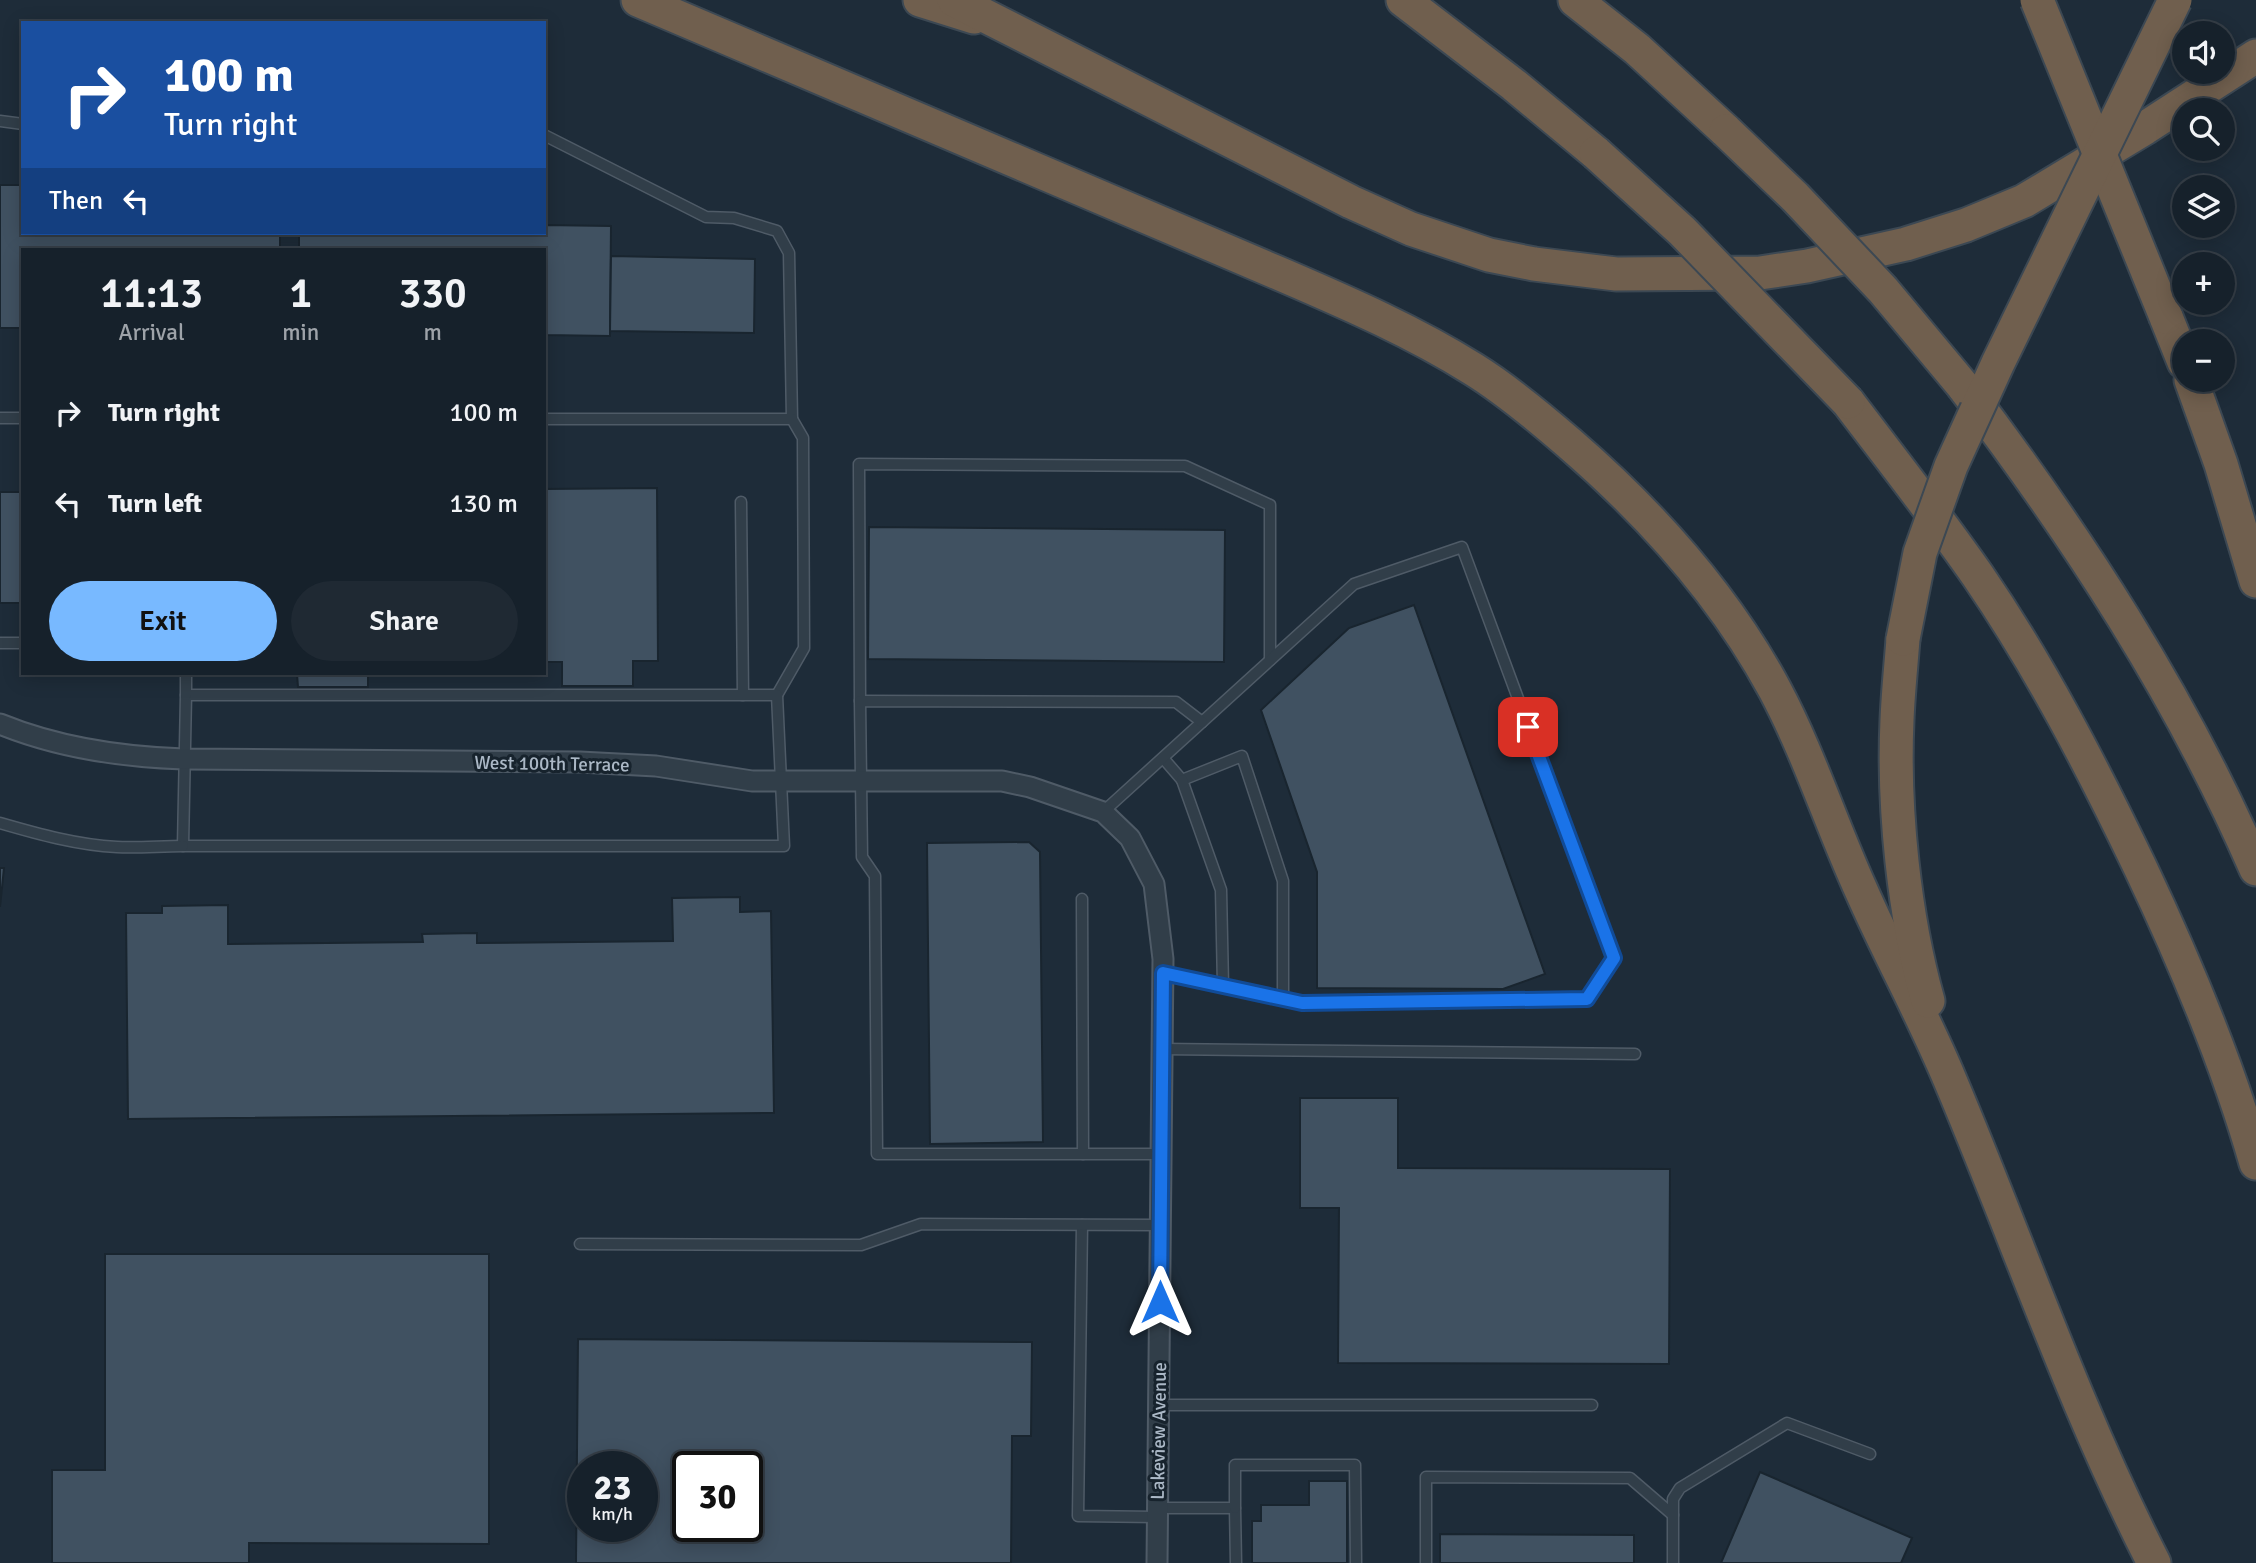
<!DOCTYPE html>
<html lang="en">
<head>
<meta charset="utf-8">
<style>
	:root { --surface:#16212b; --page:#1f2933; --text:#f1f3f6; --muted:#9ea3a9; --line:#353e47; --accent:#78b9ff }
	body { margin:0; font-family:Signika,sans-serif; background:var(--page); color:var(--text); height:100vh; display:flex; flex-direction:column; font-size:26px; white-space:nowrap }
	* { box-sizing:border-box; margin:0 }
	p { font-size:23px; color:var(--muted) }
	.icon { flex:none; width:38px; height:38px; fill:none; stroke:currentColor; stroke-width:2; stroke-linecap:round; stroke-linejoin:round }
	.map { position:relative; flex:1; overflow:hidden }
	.details { position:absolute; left:21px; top:248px; width:525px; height:427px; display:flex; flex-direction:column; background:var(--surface); border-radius:0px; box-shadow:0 4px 18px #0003,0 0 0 2px var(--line) }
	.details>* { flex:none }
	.hud { position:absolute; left:21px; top:21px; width:525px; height:214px; border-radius:0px; box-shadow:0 4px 18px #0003,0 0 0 2px var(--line); background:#1a4fa0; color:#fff; overflow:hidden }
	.tools { position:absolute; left:2172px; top:21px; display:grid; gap:14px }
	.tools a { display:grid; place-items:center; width:63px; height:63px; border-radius:50%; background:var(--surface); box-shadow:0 4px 18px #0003,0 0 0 2px var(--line); font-size:35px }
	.speed { position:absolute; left:567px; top:1451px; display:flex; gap:14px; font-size:35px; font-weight:700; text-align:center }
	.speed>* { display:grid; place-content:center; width:91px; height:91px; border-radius:50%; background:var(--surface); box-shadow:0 4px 18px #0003,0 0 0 2px var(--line); line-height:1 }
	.speed small { font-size:18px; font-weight:400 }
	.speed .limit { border:4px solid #111; border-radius:10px; background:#fff; color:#111 }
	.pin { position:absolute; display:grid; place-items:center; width:60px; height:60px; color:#fff; margin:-30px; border-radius:14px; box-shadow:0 4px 10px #0006 }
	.me { position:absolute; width:77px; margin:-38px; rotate:0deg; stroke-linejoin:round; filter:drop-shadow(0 0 5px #0008) }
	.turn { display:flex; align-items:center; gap:24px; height:147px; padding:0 28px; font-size:32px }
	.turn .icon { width:91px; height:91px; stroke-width:2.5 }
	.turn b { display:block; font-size:49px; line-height:60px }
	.then { display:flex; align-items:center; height:66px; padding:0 28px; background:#0003; gap:14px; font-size:26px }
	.eta { display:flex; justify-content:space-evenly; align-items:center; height:119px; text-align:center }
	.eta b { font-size:42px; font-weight:600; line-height:49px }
	.action { display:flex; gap:14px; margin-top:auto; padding:14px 28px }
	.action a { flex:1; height:80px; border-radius:42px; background:var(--accent); color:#111; font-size:28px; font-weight:600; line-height:80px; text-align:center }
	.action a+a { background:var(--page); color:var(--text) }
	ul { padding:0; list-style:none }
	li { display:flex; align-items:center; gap:21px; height:91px; padding:0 28px }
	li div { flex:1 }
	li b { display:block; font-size:26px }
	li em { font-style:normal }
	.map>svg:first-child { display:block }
	.building { fill:#405161; stroke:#19252f; stroke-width:2; fill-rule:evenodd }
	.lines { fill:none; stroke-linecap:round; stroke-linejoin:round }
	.lane-casing { stroke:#4f5b67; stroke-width:13 }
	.street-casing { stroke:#4f5b67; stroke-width:23 }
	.highway-casing { stroke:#3c4853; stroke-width:37 }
	.lane { stroke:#313e49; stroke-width:10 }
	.street { stroke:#313e49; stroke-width:19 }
	.highway { stroke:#705f4e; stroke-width:33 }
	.highway-bridge-casing { stroke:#3c4853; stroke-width:37; stroke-linecap:butt }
	.highway-bridge { stroke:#705f4e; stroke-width:33 }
	.route-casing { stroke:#114b97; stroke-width:18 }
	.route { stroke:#1a73e8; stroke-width:12 }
	.labels { text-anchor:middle; stroke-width:6; stroke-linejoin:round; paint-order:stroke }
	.street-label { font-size:19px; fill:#abb8c6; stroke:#17232d }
</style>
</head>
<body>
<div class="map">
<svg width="2256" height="1563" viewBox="0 0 2256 1563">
	<rect width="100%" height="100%" fill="#1e2c39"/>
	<g class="building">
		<path d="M0,185H23V233H280V250H23V328H0Z"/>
		<path d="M544,225L611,226L610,336L544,335V250H299V233H544Z"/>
		<path d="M611,256L755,259L754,333L610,331Z"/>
		<path d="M657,488L658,661H633V686H562V662H544V489Z"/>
		<rect x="0" y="492" width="23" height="111"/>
		<path d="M869,527L1225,530L1224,662L868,659Z"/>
		<path d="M1414,605L1545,974L1503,989L1317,988V872L1261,710L1349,628Z"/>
		<path d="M297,674H368V687H298Z"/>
		<path d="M1029,842L1040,852L1043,1142L930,1144L927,843Z"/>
		<path d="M0,868H4L0,907Z"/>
		<path d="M740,897V912L771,911L774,1113L128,1119L126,913H162V906L228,905V944L423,942L422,934L477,933V943L673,941L672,898Z"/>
		<path d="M1300,1098H1398V1168L1670,1169L1669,1364L1338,1363L1339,1208H1300Z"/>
		<path d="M105,1254H489V1544L249,1543V1563H52V1470H105Z"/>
		<path d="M578,1339L1032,1342L1031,1436H1012L1011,1563H576ZM583,1466H642V1526H583ZM688,1466H747V1526H688Z"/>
		<path d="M1760,1472L1912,1538L1901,1563H1721Z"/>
		<path d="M1309,1481H1347V1563H1252V1521H1261V1505H1309Z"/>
		<path d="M1440,1534L1634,1535V1563H1440Z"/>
	</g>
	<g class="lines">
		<defs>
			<g id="lane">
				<path d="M0,121L23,124"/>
				<path d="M544,135L706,217L734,218L777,231L789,253L792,419"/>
				<path d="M0,418H23"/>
				<path d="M544,419H792L803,438L804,648L777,695"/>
				<path d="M741,502L743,695"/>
				<path d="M0,643H23"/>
				<path d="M186,695H777L784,846H183Z"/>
				<path d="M186,695V674"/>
				<path d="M860,701L859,464L1185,466L1270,505V660"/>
				<path d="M1163,758L1182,780L1242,756L1283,881V999"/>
				<path d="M1182,780L1221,890L1223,986"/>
				<path d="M1103,812L1354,584L1462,547L1614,958L1587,999L1302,1003L1163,973"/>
				<path d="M0,823C38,834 77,845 117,847C139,848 161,846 183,846"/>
				<path d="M1082,899L1083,1154"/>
				<path d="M1162,1049L1635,1054"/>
				<path d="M1161,1154H877L875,876L862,857L860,701L1176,702L1202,722"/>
				<path d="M1082,1225L1078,1516L1157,1517"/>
				<path d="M580,1244L861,1245L921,1224L1160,1225"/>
				<path d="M1158,1405H1592"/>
				<path d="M1157,1508H1235L1236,1563"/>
				<path d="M1235,1508V1465H1355L1356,1563"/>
				<path d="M1426,1563V1477L1630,1478L1673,1515"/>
				<path d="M1673,1563V1499L1680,1488L1787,1423L1870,1454"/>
			</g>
			<path id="street" d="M0,724C59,748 121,757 184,759L580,762L656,766L752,781H1002L1030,787L1103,812L1130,838L1154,884L1163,959L1157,1563"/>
			<g id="highway">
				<path d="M638,0L1285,276C1350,304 1414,332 1473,369C1507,390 1539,417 1569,443C1650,513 1724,595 1775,690C1809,754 1831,824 1861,890C1889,954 1923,1015 1950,1080C2018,1241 2074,1407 2154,1563"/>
				<path d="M920,0L974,17"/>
				<path d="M954,0L1351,202L1411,229L1489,255L1534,264L1616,274L1760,273L1807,266L1906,244L1966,225L2024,201L2145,128L2256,56"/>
				<path d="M1403,0L1514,85L1596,153"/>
				<path d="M1575,0L1637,49L1726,131"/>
				<path d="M2166,317L2184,362"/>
				<path d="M2191,380L2221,464L2256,581"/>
				<path d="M1963,386C2077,536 2181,696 2256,869"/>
				<path d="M1848,402C1892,460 1937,517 1978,576C2041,668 2092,767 2140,867C2185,962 2227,1061 2256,1163"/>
				<path d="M1903,639C1901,666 1898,693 1897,720C1893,808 1904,916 1928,1001"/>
			</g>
		</defs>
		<use href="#lane" class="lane-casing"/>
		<use href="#street" class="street-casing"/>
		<use href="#highway" class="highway-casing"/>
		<use href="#lane" class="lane"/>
		<use href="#street" class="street"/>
		<use href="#highway" class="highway"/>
		<defs>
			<g id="highway-bridge">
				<path d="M2037,0L2166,317"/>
				<path d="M1726,131L1795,197L1883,290L1963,386"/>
				<path d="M1596,153L1682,231L1848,402"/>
				<path d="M1903,639L1920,553L1951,466L1998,363L2175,0"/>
			</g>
		</defs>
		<use href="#highway-bridge" class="highway-bridge-casing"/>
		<use href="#highway-bridge" class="highway-bridge"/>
	</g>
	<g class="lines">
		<defs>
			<path id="route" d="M1160,1302L1163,973L1302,1003L1587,999L1614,958L1528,727"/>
		</defs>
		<use href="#route" class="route-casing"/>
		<use href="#route" class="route"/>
	</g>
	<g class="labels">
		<g class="street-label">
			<text transform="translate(552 763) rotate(1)" y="7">West 100th Terrace</text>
			<text transform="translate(1158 1431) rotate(-89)" y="7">Lakeview Avenue</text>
		</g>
	</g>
</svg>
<div class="tools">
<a><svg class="icon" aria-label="sound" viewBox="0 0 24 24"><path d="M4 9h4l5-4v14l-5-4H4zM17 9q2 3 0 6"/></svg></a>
<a><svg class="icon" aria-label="search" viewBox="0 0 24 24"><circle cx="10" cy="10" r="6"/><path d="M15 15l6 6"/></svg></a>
<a><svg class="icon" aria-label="layers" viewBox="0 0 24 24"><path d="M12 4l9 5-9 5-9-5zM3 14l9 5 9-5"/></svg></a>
<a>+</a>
<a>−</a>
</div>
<div class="speed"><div>23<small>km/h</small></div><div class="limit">30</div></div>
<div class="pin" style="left:1528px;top:727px;background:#d93025"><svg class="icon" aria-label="arrive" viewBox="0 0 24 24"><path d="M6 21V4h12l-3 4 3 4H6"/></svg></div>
<svg class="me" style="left:1160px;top:1302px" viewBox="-20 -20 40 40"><path d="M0-17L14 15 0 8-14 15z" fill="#1a73e8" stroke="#fff" stroke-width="4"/></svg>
<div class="hud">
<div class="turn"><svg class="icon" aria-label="right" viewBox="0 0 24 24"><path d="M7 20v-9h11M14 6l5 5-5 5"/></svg><div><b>100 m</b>Turn right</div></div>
<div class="then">Then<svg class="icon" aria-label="left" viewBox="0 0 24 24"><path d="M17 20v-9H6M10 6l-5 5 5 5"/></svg></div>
</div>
<section class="details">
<div class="eta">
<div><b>11:13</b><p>Arrival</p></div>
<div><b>1</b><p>min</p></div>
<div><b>330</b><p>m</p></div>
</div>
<ul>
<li><svg class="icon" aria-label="right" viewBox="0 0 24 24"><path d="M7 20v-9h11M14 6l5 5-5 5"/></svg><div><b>Turn right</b></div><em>100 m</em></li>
<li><svg class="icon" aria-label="left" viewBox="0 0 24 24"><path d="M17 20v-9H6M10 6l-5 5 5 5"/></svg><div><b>Turn left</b></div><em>130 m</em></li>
</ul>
<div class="action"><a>Exit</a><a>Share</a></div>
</section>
</div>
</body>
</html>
